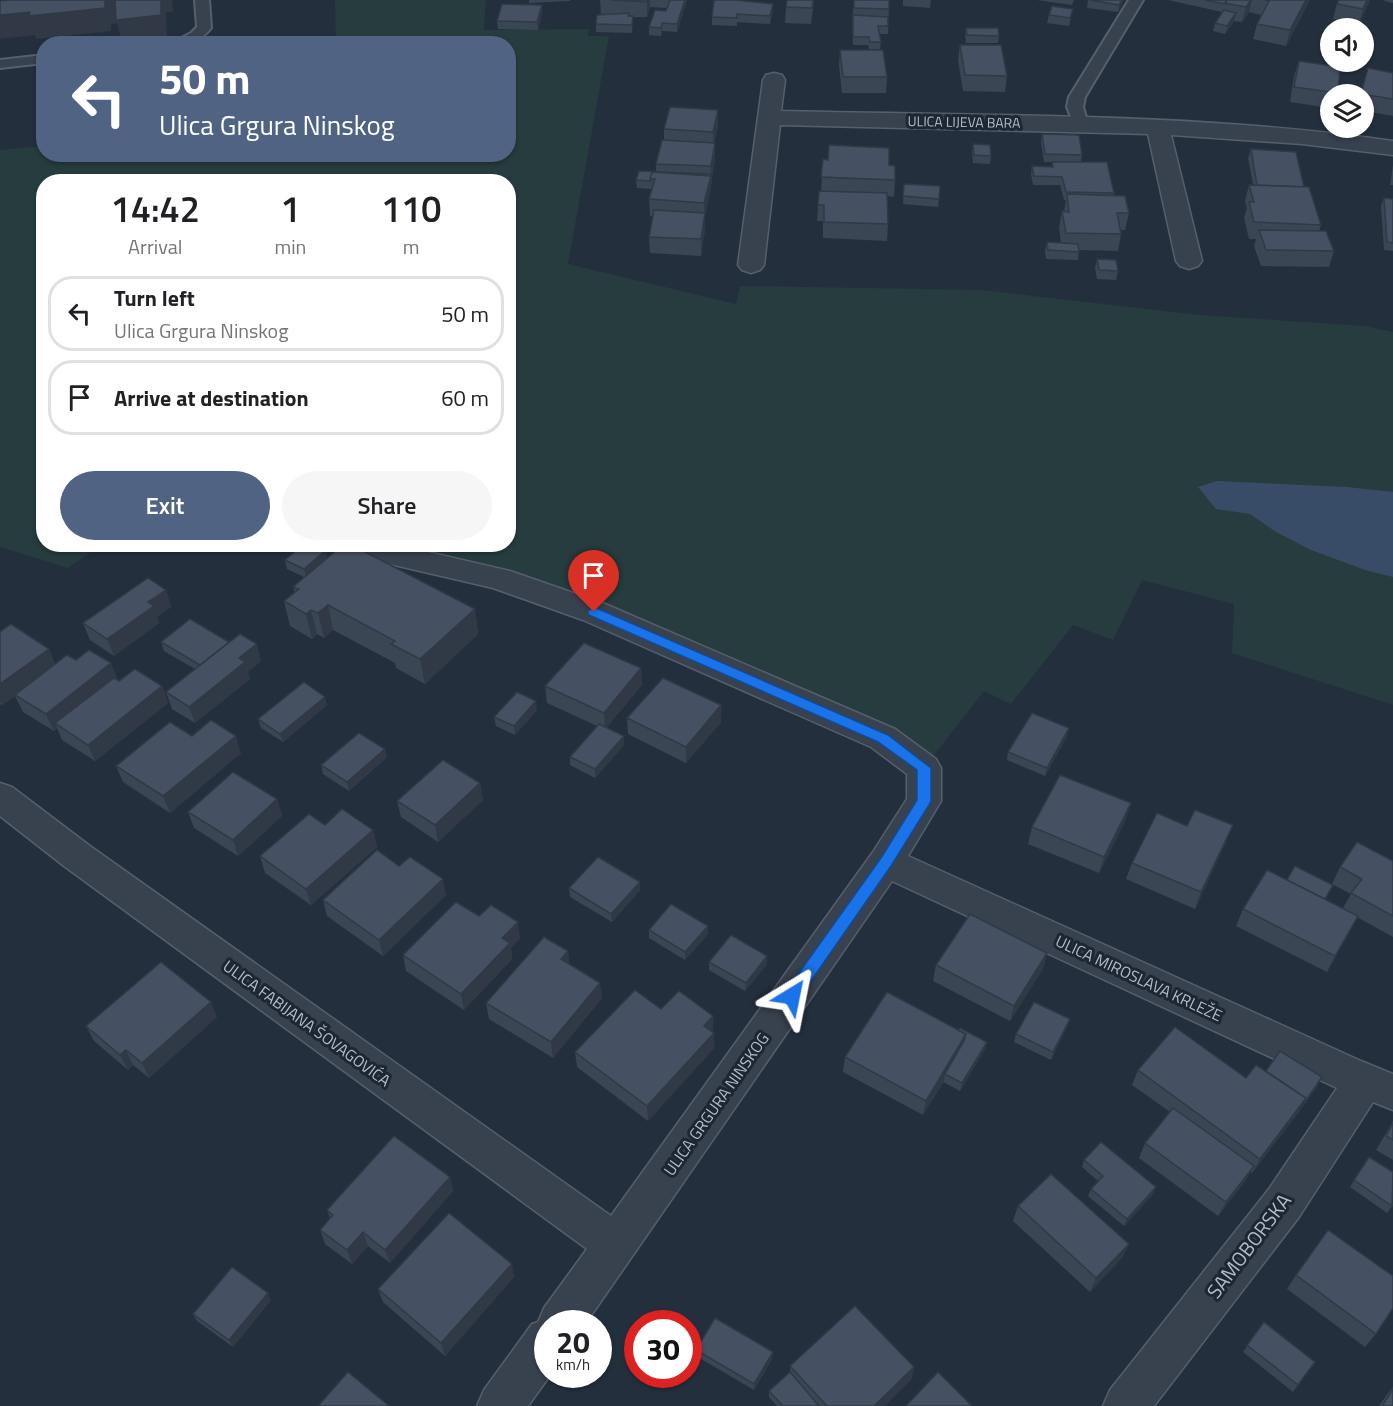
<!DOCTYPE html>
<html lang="en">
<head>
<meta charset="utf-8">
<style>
	:root { --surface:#fff; --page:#f6f6f6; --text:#202124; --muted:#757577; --line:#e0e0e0; --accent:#506383 }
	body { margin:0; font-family:"Titillium Web",sans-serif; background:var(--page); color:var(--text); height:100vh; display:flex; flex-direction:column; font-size:22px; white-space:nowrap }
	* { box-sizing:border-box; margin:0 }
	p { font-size:20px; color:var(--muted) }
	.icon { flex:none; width:33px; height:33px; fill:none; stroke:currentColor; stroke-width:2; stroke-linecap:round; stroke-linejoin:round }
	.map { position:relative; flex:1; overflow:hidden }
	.side { position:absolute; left:36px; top:174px; width:480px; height:378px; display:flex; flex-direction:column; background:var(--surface); border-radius:24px; box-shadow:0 2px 4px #0004 }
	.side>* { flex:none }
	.hud { position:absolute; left:36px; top:36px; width:480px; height:126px; border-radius:24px; box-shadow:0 2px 4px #0004; background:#506383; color:#fff; overflow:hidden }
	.fabs { position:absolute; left:1320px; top:18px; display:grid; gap:12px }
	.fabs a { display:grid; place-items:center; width:54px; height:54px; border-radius:50%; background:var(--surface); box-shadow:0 2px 4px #0004; font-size:30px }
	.speed { position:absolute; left:534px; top:1310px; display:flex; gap:12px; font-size:30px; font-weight:700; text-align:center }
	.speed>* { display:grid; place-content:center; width:78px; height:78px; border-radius:50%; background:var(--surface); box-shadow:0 2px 4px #0004; line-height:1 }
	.speed small { font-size:15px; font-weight:400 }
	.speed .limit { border:9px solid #d22; background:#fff; color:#111 }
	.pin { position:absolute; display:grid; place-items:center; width:51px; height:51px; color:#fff; margin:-62px -26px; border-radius:50% 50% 50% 0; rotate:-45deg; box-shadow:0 0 6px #0007 }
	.pin .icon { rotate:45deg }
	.me { position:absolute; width:66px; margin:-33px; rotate:35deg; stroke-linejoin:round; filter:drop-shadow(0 0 4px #0008) }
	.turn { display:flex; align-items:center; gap:21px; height:126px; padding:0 24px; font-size:27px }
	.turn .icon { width:78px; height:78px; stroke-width:2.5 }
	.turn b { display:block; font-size:42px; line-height:51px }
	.eta { display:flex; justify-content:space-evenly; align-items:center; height:102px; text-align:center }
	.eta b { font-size:36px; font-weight:600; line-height:42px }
	.primary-button { display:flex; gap:12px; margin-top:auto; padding:12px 24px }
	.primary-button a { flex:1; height:69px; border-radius:36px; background:var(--accent); color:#fff; font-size:24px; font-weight:600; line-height:69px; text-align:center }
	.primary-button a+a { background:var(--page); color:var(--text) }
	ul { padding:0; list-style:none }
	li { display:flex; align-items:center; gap:18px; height:75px; margin:0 12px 9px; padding:0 12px; border:3px solid var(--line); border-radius:24px }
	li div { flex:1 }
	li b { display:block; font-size:22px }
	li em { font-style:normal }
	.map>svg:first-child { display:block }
	.green { fill:#263c3f }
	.water { fill:#394c67 }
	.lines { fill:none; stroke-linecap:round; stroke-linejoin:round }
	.lane-casing { stroke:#565f6c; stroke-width:4 }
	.street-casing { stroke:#565f6c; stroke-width:3 }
	.lane { fill:#38414e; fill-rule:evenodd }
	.street { fill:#38414e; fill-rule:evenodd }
	.wall { fill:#3b4654 }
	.shaded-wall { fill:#303945 }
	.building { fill:#455162; stroke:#303945; stroke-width:1.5 }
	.route { fill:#1a73e8; stroke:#114b97; stroke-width:1.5 }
	.labels { text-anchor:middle; stroke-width:6; stroke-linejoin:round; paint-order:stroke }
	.far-street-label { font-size:14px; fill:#b4bcc9; stroke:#1d2633 }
	.street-label { font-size:16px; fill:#b4bcc9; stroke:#1d2633 }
	.near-street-label { font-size:20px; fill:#b4bcc9; stroke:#1d2633 }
</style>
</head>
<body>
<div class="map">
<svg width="1393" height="1406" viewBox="0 0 1393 1406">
	<rect width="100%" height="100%" fill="#242f3e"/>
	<path class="green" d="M335,0H486L484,30L589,29L588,36H609L568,264L736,304L740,286L982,290L1200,315L1365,326L1393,332V705L1232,653L1234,604L1142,580L1113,640L1073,625L1011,704L984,691L924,768L594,612L345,545L508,544V182H44V544L101,545L68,568L0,547V150L43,146L44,154H508V44L336,43Z"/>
	<path class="water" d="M1217,481L1347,487L1393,492V577L1365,570L1311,550L1276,532L1250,514L1216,509L1198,487Z"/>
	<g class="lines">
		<defs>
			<g id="lane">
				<path d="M195,0H209L211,28C199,43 188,44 170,44L191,33L197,27Z"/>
				<path d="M1129,0H1143L1085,97L1083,107L1088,124L1080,129L1075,127L1067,107L1069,97Z"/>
				<path d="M44,55V63L0,68V60Z"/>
			</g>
			<g id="street">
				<path d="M774,73L782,75L785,80L781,111C985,116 1191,112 1393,141V155L1302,144L1171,135L1202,261L1198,266L1189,269L1180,266L1176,261L1148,134L780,125L764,265L760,270L751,273L742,270L738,265L763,80L766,75Z"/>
				<path d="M330,544H393L510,571L605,604L895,729L936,759L941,768V801L908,856L1361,1061L1393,1074V1110L1373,1102L1299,1217L1154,1406H1103L1110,1390L1269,1189L1337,1088L892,881L586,1323H548V1374H551L528,1406H477L484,1390L532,1324L538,1322L544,1308L587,1249L64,866L0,816V783L12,787L90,846L611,1216L873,852L907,799V774L871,747L583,620L493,588L334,551Z"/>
			</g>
		</defs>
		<use href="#lane" class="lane-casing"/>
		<use href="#street" class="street-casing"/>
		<use href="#lane" class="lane"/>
		<use href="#street" class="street"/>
	</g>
	<g class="wall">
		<path d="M529,0H570V1L529,3Z"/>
		<path d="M600,0H687L677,32L662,31L661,36L649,35V27L666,11L667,8L650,7L647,17H633L632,33L596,32V24L601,15Z"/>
		<path d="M814,0L811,24L785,23L786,7Z"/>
		<path d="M854,0H889L888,34H879L881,42L880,49H869L868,45H853L852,23Z"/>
		<path d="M903,0H931L930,8L903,6Z"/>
		<path d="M1037,0H1074L1072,5Z"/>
		<path d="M1088,0H1123L1118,12L1087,8Z"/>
		<path d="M1168,0H1310L1286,46L1253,39L1257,24L1261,15L1249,12L1242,22L1234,21L1225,34L1213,31L1215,23L1222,12Z"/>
		<path d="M1370,0L1359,24L1333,19L1337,4Z"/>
		<path d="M1385,0H1393V3L1384,1Z"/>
		<path d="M773,4V11L770,24L737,22V26L712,25V17Z"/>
		<path d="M542,5V12L538,30L498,29L497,21Z"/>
		<path d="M1073,9L1069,26L1047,23L1049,15Z"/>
		<path d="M966,28L999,36L998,43H966L965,36Z"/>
		<path d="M960,45L1007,76L1005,92L963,91L958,60Z"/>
		<path d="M840,50L887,77L886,93H842L839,66Z"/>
		<path d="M1299,61L1338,93L1337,94H1330V108L1290,102L1294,76Z"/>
		<path d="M1368,68L1393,73V116L1364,111V94H1360Z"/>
		<path d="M718,110V126L714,143L715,159L710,192L705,216V229L701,256L650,253L649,237L653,216H650L649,199L651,189L637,188L636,180L656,172V164L664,140V129Z"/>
		<path d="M1042,134L1082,155L1081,162L1114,193L1113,195L1129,213L1125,230H1120L1121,234L1118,251L1079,250L1078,260L1046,259L1045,251L1047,242L1061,243L1059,228L1062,211H1064L1066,200H1064L1060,185H1033L1031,174L1032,166L1052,167V162H1044L1041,142Z"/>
		<path d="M973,144L991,156L990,164L973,163L972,152Z"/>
		<path d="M1251,149L1304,187L1321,225L1319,231L1334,251L1329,267L1261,266L1254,246L1256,239H1249L1244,218L1247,208L1245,201L1249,185H1253L1248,158Z"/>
		<path d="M823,159L889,165L895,180L894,197L887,196L888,224L887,241L823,238V221H817L819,191H821Z"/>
		<path d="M1393,165V185H1390Z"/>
		<path d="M904,184L939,199L938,207L903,204Z"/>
		<path d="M1384,198L1393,199V251L1384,250L1381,206Z"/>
		<path d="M1097,259L1118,271L1116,280L1097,279L1095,268Z"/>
		<path d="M326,550L327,558L475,609L478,634L425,684L396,668L395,663L333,630L324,638L317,634L312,639L290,626L284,601L295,593L293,587L304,577L287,569L285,560Z"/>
		<path d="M166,590L171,607L157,617L159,623L114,656L90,640L83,623Z"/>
		<path d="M0,632L49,649L55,664L76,660L119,681L162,686L168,703L95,761L62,740L57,728L54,731L23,712L15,696L2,705L0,704Z"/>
		<path d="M161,642L261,661L248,672L250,679L195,723L172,709L166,692L195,669L164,651Z"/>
		<path d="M641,668L642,685L606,728L624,745L595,778L570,765V757L597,726L547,703L545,686Z"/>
		<path d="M327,705L283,742L261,728L258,719Z"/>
		<path d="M537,710L515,735L496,726L494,717Z"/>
		<path d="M627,718L721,722L686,763L628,734Z"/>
		<path d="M1069,728L1067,736L1045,776L1007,760L1008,752Z"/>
		<path d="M192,736L241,753L170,813L123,782L116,766Z"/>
		<path d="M387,757L349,791L323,774L321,765Z"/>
		<path d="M480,783L483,800L438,842L401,817L397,801Z"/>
		<path d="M277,799L282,816L238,856L194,828L188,812Z"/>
		<path d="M1126,819L1099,873L1028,844L1032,827Z"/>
		<path d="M325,825L373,830L377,847L311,905L265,873L260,856Z"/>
		<path d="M1226,842L1195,909L1126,879L1132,863Z"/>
		<path d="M1393,861V937L1357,917L1327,972L1236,926L1243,909L1287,880L1329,893L1325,899L1343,908L1351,894L1332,884L1340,867Z"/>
		<path d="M399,866L446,895L383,956L327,916L323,900Z"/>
		<path d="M569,888L640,890L612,922L570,897Z"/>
		<path d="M479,916L520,938L511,948L512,959L464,1010L406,971L403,955Z"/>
		<path d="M649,930L708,934L685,960L649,938Z"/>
		<path d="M568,951L569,964L602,998L553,1058L489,1019L486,1003Z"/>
		<path d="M1047,953L1043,969L1010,1021L933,981L936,965Z"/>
		<path d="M709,962L767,964L745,991L709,970Z"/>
		<path d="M661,1009L713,1016L712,1032L714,1048L648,1121L577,1067L575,1052Z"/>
		<path d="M217,1017L149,1078L133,1065L128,1070L94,1041L86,1026Z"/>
		<path d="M1070,1019L1067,1027L1051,1060L1014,1042L1016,1034Z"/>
		<path d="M958,1030L987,1042L985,1049L960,1091L943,1082L944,1081L923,1115L843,1072L845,1057Z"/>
		<path d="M1138,1070L1246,1078L1266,1071L1318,1085L1298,1113L1252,1173L1250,1172L1246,1180L1218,1216L1139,1158L1145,1143L1170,1112L1132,1085Z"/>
		<path d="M1393,1121V1160L1376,1150Z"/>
		<path d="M1369,1157L1393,1205L1387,1213L1350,1187Z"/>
		<path d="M1084,1160L1156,1187L1153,1194L1124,1226L1088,1196L1091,1189L1098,1181L1082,1167Z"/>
		<path d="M450,1177L453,1191L390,1263L368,1246L352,1264L325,1244L320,1230L330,1218L327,1210Z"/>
		<path d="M1018,1206L1129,1244L1122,1258L1090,1292L1013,1221Z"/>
		<path d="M1296,1275L1376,1334L1365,1347L1287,1289Z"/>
		<path d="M514,1277L445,1356L383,1302L378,1289Z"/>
		<path d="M271,1300L233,1347L197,1321L193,1314Z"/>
		<path d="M1264,1322L1315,1362L1293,1392L1243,1352Z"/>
		<path d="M696,1350L772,1359L754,1390L696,1356Z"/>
		<path d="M790,1366L914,1367L911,1380L884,1406H777L769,1397V1391L790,1372Z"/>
		<path d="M1393,1387V1406H1379L1388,1393Z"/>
	</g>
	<g class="shaded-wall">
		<path d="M115,0H172L173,12H166L167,37L122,42L117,23L111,24V31L36,39L35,35L0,39V15Z"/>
		<path d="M647,0H650V7L647,17Z"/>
		<path d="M685,0H687L677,32V24Z"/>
		<path d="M1122,0H1123L1118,12L1119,5Z"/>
		<path d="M1251,0H1252L1249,12L1242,22L1246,7Z"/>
		<path d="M1306,0H1310L1286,46L1290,30Z"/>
		<path d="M1367,0H1370L1359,24L1363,9Z"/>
		<path d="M773,4V11L770,24V16Z"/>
		<path d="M542,5V12L538,30L537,22Z"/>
		<path d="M1236,13L1234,21L1225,34L1227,26Z"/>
		<path d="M662,23V31L661,36V28Z"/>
		<path d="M718,110V126L713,148V132Z"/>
		<path d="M715,143V159L710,192L705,216V229L701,256V239L704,217V203L711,176L710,184L711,166Z"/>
		<path d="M326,550L328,559L306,578L304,569Z"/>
		<path d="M166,590L171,607L157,617L159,623L114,656L107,639L148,602Z"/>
		<path d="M328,605L333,630L324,638L318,613Z"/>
		<path d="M475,609L478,634L425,684L420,659Z"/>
		<path d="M311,610L317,634L312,639L306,614Z"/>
		<path d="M257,644L261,661L248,672L250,679L195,723L189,707L239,658Z"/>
		<path d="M49,649L56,666L2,705L0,701V684Z"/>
		<path d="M111,663L118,680L55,723L57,728L54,731L46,714Z"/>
		<path d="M641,668L642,685L605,729L604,713Z"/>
		<path d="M162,686L168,703L95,761L88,745Z"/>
		<path d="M325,697L327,705L283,742L280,734Z"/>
		<path d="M536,701L537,710L515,735L514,726Z"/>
		<path d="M721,705V722L686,763V747Z"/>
		<path d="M1069,728L1067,736L1045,776L1047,768Z"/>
		<path d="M236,736L241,753L170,813L163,796Z"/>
		<path d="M624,736V745L595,778V769Z"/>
		<path d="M385,749L387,757L349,791L347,782Z"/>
		<path d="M480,783L483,800L438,842L435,825Z"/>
		<path d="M277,799L282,816L238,856L233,840Z"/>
		<path d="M1131,803L1126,819L1099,873L1104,857Z"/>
		<path d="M1233,825L1226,842L1195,909L1201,892Z"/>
		<path d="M373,830L377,847L311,905L306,889Z"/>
		<path d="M443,879L446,895L383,956L379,940Z"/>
		<path d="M640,882V890L612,922L611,914Z"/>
		<path d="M1358,916L1350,932L1327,972L1335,956Z"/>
		<path d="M518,922L520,938L511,948L512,959L464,1010L461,994L502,938Z"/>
		<path d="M708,926V934L685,960V952Z"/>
		<path d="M568,951L569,966L561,959Z"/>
		<path d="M1047,953L1043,969L1010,1021L1014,1006Z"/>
		<path d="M767,956V964L745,991L746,983Z"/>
		<path d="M600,983L602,998L553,1058L551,1042Z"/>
		<path d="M211,1002L217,1017L149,1078L142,1063Z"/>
		<path d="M713,1016V1031L704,1041V1026Z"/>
		<path d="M1070,1019L1067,1027L1051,1060L1053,1052Z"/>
		<path d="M714,1033V1048L648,1121L647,1106Z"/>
		<path d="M966,1034L962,1049L945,1074L944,1081L923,1115L926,1101Z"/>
		<path d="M987,1042L985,1049L960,1091L962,1083Z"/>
		<path d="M126,1050L133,1065L128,1070L120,1055Z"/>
		<path d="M1322,1077L1298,1113L1252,1173L1260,1159Z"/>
		<path d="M1254,1166L1246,1180L1218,1216L1226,1202Z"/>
		<path d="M450,1177L453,1191L390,1263L385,1250Z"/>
		<path d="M1156,1187L1153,1194L1124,1226L1127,1219Z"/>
		<path d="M363,1232L368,1246L352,1264L347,1250Z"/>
		<path d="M1129,1244L1122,1258L1090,1292L1096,1278Z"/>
		<path d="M512,1264L514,1277L445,1356L441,1343Z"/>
		<path d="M268,1293L271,1300L233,1347L229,1340Z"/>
		<path d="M773,1352L772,1359L754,1390V1384Z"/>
		<path d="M914,1367L911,1380L884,1406H874Z"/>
	</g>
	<g class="building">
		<path d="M8,0H161V15L116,20L115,0L105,1V8L29,16L30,12L0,15V1Z"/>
		<path d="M611,0H647V2Z"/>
		<path d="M670,0H685L677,24L662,23L661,28L649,27L655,10L666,11Z"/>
		<path d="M714,0H735L773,4L770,16L737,14V18L712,17Z"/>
		<path d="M787,0H813L812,8L786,7Z"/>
		<path d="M854,0H889V9L854,8Z"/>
		<path d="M1090,0H1122L1119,5Z"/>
		<path d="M1205,0H1227L1225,4Z"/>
		<path d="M1227,0H1251L1246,7L1225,3Z"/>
		<path d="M1265,0H1306L1290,30L1257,24L1269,1Z"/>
		<path d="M1339,0H1367L1363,9L1337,4Z"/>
		<path d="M502,4L542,5L537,22L497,21Z"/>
		<path d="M1052,6L1073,9L1070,18L1049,15Z"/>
		<path d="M1224,10L1236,13L1227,26L1215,23Z"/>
		<path d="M629,13L628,16H633L632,25L596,24L597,15Z"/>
		<path d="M853,15L888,17V26H878L881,42H870L869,37H853Z"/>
		<path d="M966,28H998L999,36L967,35Z"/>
		<path d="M960,45H1001L1007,76L965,75Z"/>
		<path d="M840,50H883L887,77H843Z"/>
		<path d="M1299,61L1340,67L1338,93L1294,87Z"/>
		<path d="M1368,68L1393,73V99L1361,94Z"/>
		<path d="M670,107L718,110L713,132L664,129Z"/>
		<path d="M1042,134L1079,135L1082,155L1045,154Z"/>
		<path d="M662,140L715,143L711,166L656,164Z"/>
		<path d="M973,144L990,145L991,156L974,155Z"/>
		<path d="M829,145L889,148V165L895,166V180L821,177L823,159L828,160Z"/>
		<path d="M1251,149L1296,152L1304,187L1257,185Z"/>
		<path d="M1052,162H1107L1114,193L1066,192L1062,177L1034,176L1032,166L1053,167Z"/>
		<path d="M639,171L711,174L710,184L711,176L652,172L651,181L636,180Z"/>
		<path d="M652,172L711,176L704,203L649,199L655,179H650Z"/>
		<path d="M904,184L940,186L939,199L903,196Z"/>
		<path d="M1249,185L1309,187L1321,225L1254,222L1249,202H1254Z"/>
		<path d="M819,191L887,193L888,224L824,222V205H818Z"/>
		<path d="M1067,194L1125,196L1129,213H1117L1121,234L1066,233L1062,211L1069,212Z"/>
		<path d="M1384,198L1393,199V243L1387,242Z"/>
		<path d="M654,210L705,213L701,239L649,237Z"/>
		<path d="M1259,230L1326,231L1334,251L1266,250Z"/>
		<path d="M1047,242L1078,244L1079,252L1048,250Z"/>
		<path d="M1097,259L1116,260L1118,271L1099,270Z"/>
		<path d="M304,544H314L326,550L304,569L285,560Z"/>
		<path d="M344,544H350L475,609L420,659L391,644L395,641L328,605L318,613L311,610L306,614L284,601L299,589L293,587Z"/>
		<path d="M148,578L166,590L148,602L154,606L107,639L83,623Z"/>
		<path d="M190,619L229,642L200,665L161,642Z"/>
		<path d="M11,624L49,649L0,684V632Z"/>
		<path d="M240,634L257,644L239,658L245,662L189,707L166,692Z"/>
		<path d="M584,643L641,668L604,713L545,686Z"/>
		<path d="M89,650L111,663L46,714L15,695L67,655L76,660Z"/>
		<path d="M135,669L162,686L88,745L55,723L114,678L119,681Z"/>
		<path d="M663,678L721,705L686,747L627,718Z"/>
		<path d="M304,682L325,697L280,734L258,719Z"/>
		<path d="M517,692L536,701L514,726L494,717Z"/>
		<path d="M1032,713L1069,728L1047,768L1008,752Z"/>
		<path d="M211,720L236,736L163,796L116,766L170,722L192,736Z"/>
		<path d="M599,724L624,736L595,769L570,757Z"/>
		<path d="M359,733L385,749L347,782L321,765Z"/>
		<path d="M443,760L480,783L435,825L397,801Z"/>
		<path d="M233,772L277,799L233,840L188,812Z"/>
		<path d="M1060,775L1131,803L1104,857L1032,827Z"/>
		<path d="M342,809L373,830L306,889L260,856L309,814L325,825Z"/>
		<path d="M1195,810L1233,825L1201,892L1132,863L1157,813L1187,826Z"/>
		<path d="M1357,842L1393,861V916L1351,893L1362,879L1340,867Z"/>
		<path d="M377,850L399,866L410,857L443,879L379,940L323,900Z"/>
		<path d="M598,857L640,882L611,914L569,888Z"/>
		<path d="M1295,866L1333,885L1325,899L1287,880Z"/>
		<path d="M1267,870L1358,916L1335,956L1243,909Z"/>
		<path d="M456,902L479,916L491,905L518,922L502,938L510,943L461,994L403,955Z"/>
		<path d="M671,904L708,926L685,952L649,930Z"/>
		<path d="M970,914L1047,953L1014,1006L936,965Z"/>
		<path d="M731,935L767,956L746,983L709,962Z"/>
		<path d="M544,937L568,951L561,959L600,983L551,1042L486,1003Z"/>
		<path d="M161,962L211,1002L142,1063L126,1050L120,1055L86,1026Z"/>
		<path d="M635,990L661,1009L679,991L713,1016L704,1026L714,1033L647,1106L575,1052Z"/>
		<path d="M887,992L966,1034L926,1101L845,1057Z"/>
		<path d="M1034,1002L1070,1019L1053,1052L1016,1034Z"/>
		<path d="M1175,1027L1246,1078L1256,1065L1306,1098L1260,1159L1138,1070Z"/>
		<path d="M960,1028L987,1042L962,1083L945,1074L964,1041L966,1034L958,1030Z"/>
		<path d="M1280,1051L1322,1077L1302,1106L1306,1098L1266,1071Z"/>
		<path d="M1173,1108L1254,1166L1226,1202L1145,1143Z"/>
		<path d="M1393,1123V1140L1386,1136Z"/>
		<path d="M394,1136L450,1177L385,1250L363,1232L347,1250L320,1230L333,1215L327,1210Z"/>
		<path d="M1101,1142L1156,1187L1127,1219L1091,1189L1103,1176L1084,1160Z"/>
		<path d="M1369,1157L1393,1172L1392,1206L1354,1180Z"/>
		<path d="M1051,1174L1129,1244L1096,1278L1018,1206Z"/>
		<path d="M449,1213L512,1264L441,1343L378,1289Z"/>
		<path d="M1328,1230L1393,1276V1308L1376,1334L1296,1275Z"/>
		<path d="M232,1267L268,1293L229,1340L193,1314Z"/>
		<path d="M855,1306L914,1367L874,1406H827L790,1366Z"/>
		<path d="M715,1318L773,1352L754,1384L696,1350Z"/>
		<path d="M1264,1322L1315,1362L1298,1385L1247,1345Z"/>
		<path d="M348,1372L389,1406H318Z"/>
		<path d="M790,1372L819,1406H783L769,1391Z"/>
		<path d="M938,1372L972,1406H906Z"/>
		<path d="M1393,1389V1406H1382Z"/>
	</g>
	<path class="route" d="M594,607L888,735L931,768V801L929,805L891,866L797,1001L792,1003L786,1001L784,996L786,991L881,858L917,800V770L878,742L589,615L587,612Z"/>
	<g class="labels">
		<g class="far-street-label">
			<text transform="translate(964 122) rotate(1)" y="5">ULICA LIJEVA BARA</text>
		</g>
		<g class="street-label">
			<text transform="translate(1139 978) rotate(25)" y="6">ULICA MIROSLAVA KRLEŽE</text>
			<text transform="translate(307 1023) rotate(36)" y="6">ULICA FABIJANA ŠOVAGOVIĆA</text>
			<text transform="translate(716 1104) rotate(-55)" y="6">ULICA GRGURA NINSKOG</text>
		</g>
		<g class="near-street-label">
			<text transform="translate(1249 1246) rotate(-53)" y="7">SAMOBORSKA</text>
		</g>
	</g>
</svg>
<div class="fabs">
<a><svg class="icon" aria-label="sound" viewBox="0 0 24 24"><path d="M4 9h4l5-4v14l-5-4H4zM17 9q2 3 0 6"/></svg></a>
<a><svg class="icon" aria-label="layers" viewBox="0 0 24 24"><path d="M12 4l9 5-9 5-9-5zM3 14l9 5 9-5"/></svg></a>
</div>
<div class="speed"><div>20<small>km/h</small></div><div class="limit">30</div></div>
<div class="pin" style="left:594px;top:612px;background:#d93025"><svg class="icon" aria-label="arrive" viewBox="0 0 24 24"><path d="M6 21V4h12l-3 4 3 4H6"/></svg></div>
<svg class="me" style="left:792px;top:996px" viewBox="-20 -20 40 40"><path d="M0-17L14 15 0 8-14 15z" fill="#1a73e8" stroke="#fff" stroke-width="4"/></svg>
<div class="hud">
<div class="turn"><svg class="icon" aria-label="left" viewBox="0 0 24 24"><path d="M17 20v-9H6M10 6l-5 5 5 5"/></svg><div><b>50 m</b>Ulica Grgura Ninskog</div></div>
</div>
<section class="side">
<div class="eta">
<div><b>14:42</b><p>Arrival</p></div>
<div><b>1</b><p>min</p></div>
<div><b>110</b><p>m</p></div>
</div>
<ul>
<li><svg class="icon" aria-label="left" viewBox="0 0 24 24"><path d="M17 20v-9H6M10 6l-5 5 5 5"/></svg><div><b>Turn left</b><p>Ulica Grgura Ninskog</p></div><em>50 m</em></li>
<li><svg class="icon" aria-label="arrive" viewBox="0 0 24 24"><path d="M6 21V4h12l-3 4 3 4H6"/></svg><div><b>Arrive at destination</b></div><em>60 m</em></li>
</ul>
<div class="primary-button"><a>Exit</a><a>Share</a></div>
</section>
</div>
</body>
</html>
